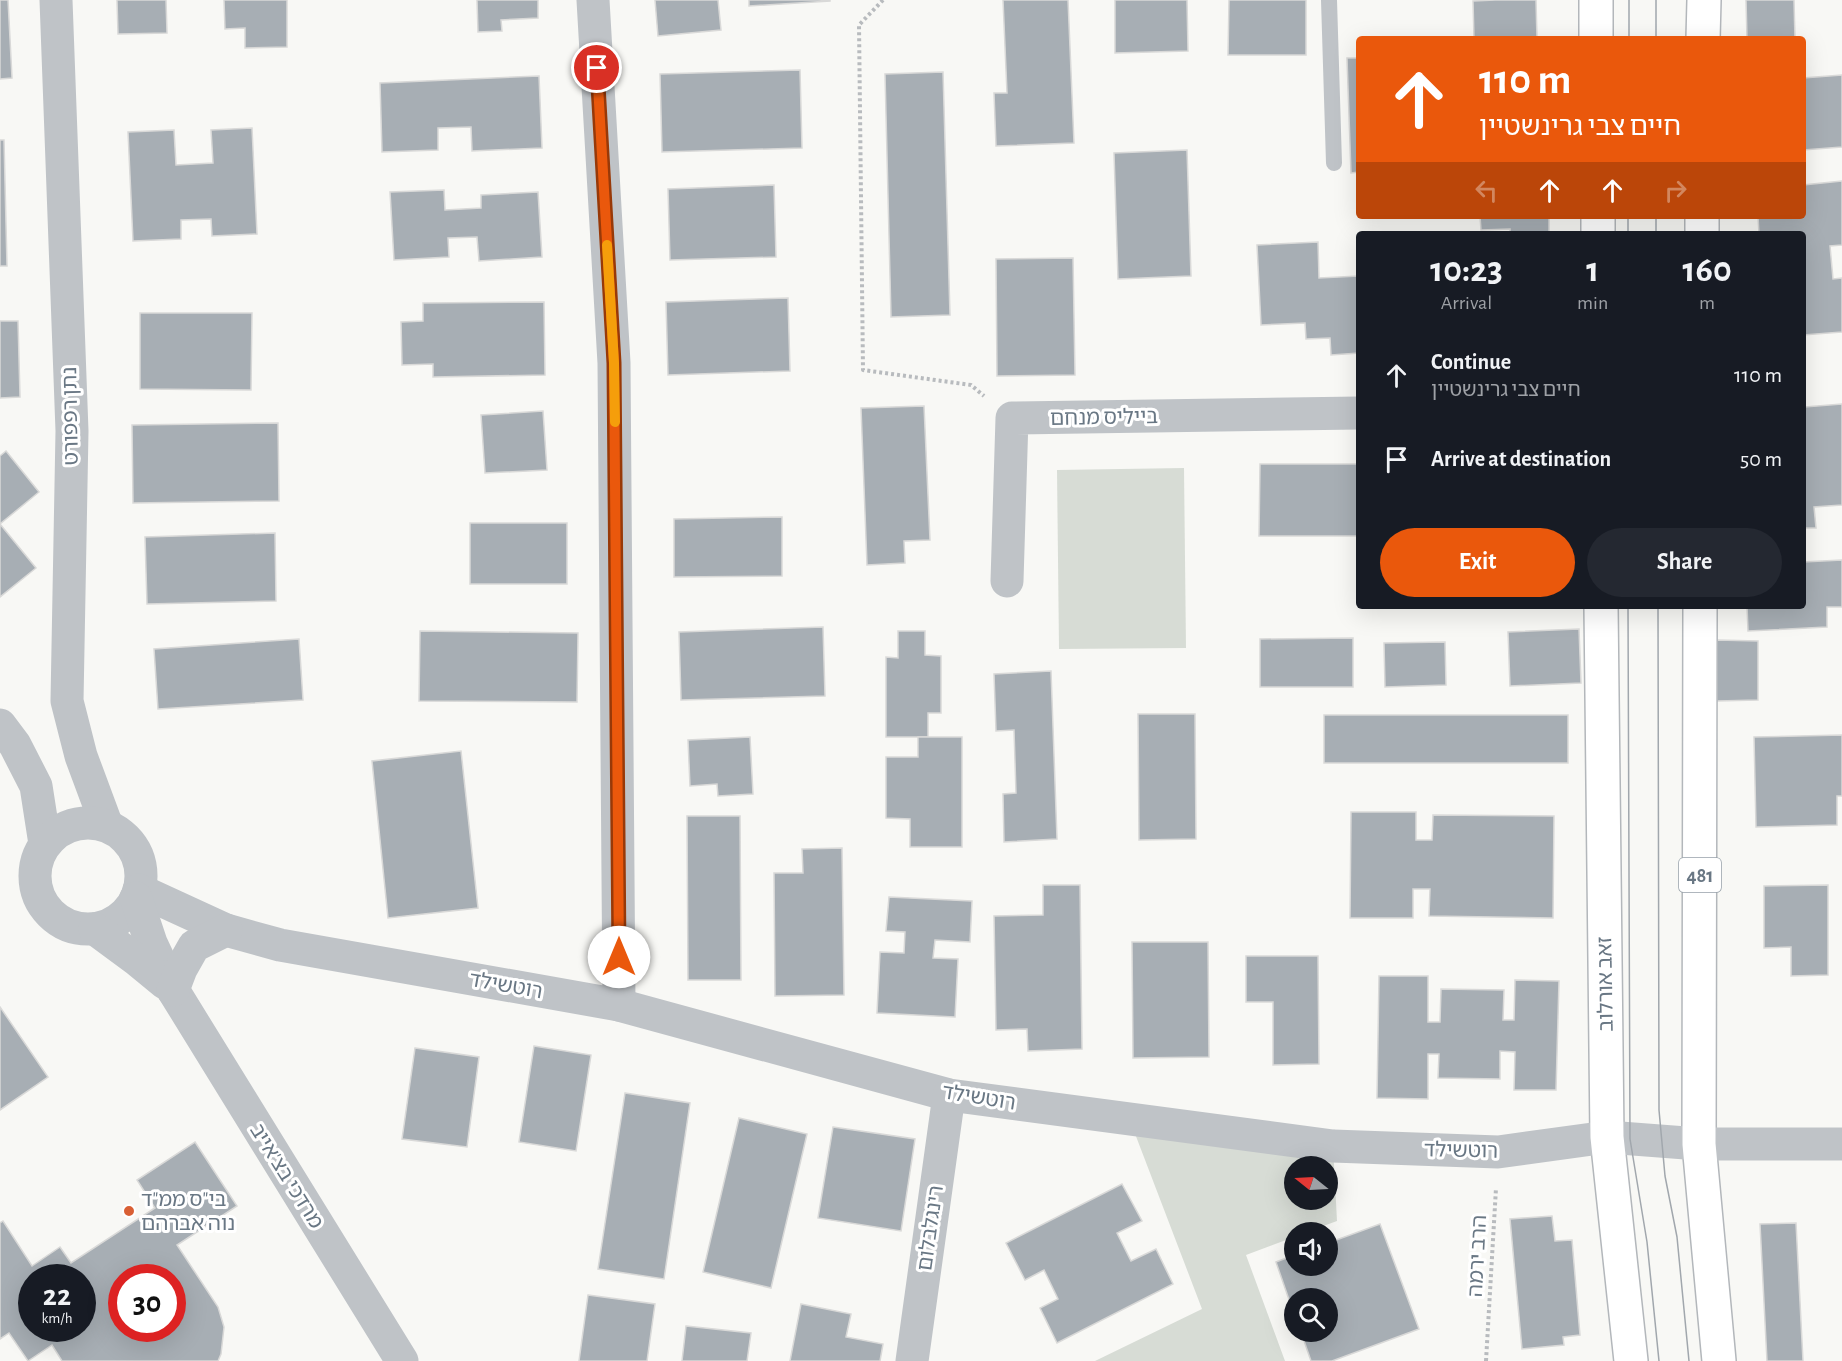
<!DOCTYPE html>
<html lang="en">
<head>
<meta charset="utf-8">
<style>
	:root { --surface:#171b24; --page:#242831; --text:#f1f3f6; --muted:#9ea1a6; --accent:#ea580c }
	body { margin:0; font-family:"Alegreya Sans","Noto Sans Hebrew",sans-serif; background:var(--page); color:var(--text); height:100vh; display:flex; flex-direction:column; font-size:22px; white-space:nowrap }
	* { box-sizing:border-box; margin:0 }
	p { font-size:20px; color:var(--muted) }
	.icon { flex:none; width:33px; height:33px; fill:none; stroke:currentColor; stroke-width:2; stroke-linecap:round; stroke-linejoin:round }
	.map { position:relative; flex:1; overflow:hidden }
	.panel { position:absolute; left:1356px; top:231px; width:450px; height:378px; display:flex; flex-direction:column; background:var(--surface); border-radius:6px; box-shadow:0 6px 24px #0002 }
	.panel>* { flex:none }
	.top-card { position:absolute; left:1356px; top:36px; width:450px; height:183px; border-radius:6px; box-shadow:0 6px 24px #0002; background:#ea580c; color:#fff; overflow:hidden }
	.needle { width:39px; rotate:288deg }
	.tools { position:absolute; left:1284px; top:1156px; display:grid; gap:12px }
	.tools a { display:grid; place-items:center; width:54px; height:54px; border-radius:50%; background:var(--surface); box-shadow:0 6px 24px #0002; font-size:30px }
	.speed { position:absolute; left:18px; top:1264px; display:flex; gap:12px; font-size:30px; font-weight:700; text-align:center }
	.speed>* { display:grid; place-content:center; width:78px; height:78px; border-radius:50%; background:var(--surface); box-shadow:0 6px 24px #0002; line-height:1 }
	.speed small { font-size:15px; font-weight:400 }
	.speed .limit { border:9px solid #d22; background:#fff; color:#111 }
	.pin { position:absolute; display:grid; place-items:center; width:51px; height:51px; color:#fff; margin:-26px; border:3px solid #fff; border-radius:50%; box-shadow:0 2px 6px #0007 }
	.me { position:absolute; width:66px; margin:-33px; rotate:0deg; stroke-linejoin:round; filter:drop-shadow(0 0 4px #0008) }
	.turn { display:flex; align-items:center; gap:21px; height:126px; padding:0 24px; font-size:27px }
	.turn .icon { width:78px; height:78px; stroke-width:2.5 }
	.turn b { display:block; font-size:42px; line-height:51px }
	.lanes { display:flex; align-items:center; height:57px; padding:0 24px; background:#0003; justify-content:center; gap:30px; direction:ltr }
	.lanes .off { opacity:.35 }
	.eta { display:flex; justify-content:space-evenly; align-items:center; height:102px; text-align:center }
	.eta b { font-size:36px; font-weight:600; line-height:42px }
	.cta { display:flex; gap:12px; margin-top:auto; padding:12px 24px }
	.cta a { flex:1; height:69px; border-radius:36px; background:var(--accent); color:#fff; font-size:24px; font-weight:600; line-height:69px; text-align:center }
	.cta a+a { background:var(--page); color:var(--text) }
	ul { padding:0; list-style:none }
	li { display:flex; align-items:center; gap:18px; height:84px; padding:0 24px }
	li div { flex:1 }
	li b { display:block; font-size:22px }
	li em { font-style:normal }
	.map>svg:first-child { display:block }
	.green { fill:#d7dcd5; fill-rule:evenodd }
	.building { fill:#a7aeb4; stroke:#d9d9d8; stroke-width:1.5; fill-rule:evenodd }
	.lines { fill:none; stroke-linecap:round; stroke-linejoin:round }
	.primary-casing { stroke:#b3b7bb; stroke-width:36 }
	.path { stroke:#b8bbbe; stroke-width:4; stroke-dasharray:3 3; stroke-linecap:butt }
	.service { stroke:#bfc3c7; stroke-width:16 }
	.minor { stroke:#bfc3c7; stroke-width:33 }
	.tertiary { stroke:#bfc3c7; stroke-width:33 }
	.primary { stroke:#fff; stroke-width:33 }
	.tram { stroke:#a1a7ad; stroke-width:1.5 }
	.route-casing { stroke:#983908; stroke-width:15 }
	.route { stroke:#ea580c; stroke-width:10 }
	.slow { stroke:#f59e0b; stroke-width:10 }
	.poi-dot { fill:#d95f34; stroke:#fff; stroke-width:2 }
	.labels { text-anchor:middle; stroke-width:6; stroke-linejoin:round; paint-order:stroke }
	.shield { fill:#fff; stroke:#96a0a9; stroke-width:1.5 }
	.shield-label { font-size:20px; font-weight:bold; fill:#697784 }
	.street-label { font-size:21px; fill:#697784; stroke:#fff }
	.poi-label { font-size:21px; fill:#697784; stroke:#fff; text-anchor:start }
</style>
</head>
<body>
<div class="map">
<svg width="1842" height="1361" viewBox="0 0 1842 1361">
	<rect width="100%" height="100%" fill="#f8f8f5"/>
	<g class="green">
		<path d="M1184,468L1186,648L1059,649L1057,470Z"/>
		<path d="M1129,1118L1333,1146L1337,1221L1304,1233H1294V1237L1246,1255L1285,1361H1095L1202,1309ZM1294,1167H1328V1200H1294Z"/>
	</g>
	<g class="building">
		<path d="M0,0H8L12,78L0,79Z"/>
		<path d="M117,0H166L167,33L118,34Z"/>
		<path d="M224,0H287V47L245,48V28L225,29Z"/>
		<path d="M477,0H538V18L501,20L502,31L478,32Z"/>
		<path d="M655,0H718L721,30L658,36Z"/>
		<path d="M749,0H830V1L749,6Z"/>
		<path d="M1003,0H1068L1074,143L996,146L994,93H1007Z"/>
		<path d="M1115,0H1187L1188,51L1115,53Z"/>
		<path d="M1229,0H1306V55H1228Z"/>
		<path d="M1495,0H1536L1537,39H1474L1473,1Z"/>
		<path d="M1746,0H1794L1795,39H1747Z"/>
		<path d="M1347,58H1359V172L1351,173Z"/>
		<path d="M800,70L802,148L662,152L660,74Z"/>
		<path d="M943,72L950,315L891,317L885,74Z"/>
		<path d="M1842,75V147L1803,150V78Z"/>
		<path d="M539,76L542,148L472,151L471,127L438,128V150L382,152L380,83Z"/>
		<path d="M252,128L257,234L212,236L211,219L181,220V239L133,241L128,132L174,130L176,165L213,163L211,130Z"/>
		<path d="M0,140H4L7,266H0Z"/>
		<path d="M1187,150L1191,276L1118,279L1114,153Z"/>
		<path d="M1842,181V245L1830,246L1833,279L1842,278V332L1803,335V234H1759L1758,216H1803V185Z"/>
		<path d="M774,185L776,257L670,260L668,189Z"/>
		<path d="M444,190L445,210L481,208V195L538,192L542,257L479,261L477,237L448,238L449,257L394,260L390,192Z"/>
		<path d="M1480,216H1549V234H1510V229L1481,230Z"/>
		<path d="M1318,242L1319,278L1359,276V353L1331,355L1330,338L1306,339L1305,323L1261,325L1257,245Z"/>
		<path d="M1073,258L1075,375L997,376L996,259Z"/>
		<path d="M788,298L790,371L668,375L666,302Z"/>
		<path d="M544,302L545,375L433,377V364L402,365L401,322L423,321V303Z"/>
		<path d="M140,313H252L251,390L140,389Z"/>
		<path d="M0,321H18L20,397L0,398Z"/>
		<path d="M1803,378L1805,407L1842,404V505L1814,507L1816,528H1803Z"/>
		<path d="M924,406L930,540L904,541L905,563L867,565L861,408Z"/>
		<path d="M543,411L547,470L485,473L481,415Z"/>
		<path d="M278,423L279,501L133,503L132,425Z"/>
		<path d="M6,451L39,492L0,524L36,568L0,597V456Z"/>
		<path d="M1260,464H1359V536H1259Z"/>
		<path d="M782,517V576L674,577V519Z"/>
		<rect x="470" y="523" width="97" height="61"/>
		<path d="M275,533L276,601L147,604L145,537Z"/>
		<path d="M1842,560V607H1827V627L1748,631L1747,606H1803V562Z"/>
		<path d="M823,627L825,696L681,700L679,632Z"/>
		<path d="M1579,629L1581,683L1510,686L1508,632Z"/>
		<path d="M420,631L578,633L577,702L419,701Z"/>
		<path d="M898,631H925V655L941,656V713H928V737H886V657L898,658Z"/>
		<path d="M1353,638V687H1260V639Z"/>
		<path d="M299,639L303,700L158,709L154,649Z"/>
		<path d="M1717,640L1758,641V700L1717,701Z"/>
		<path d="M1445,642L1446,685L1385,687L1384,643Z"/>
		<path d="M1051,671L1057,839L1004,842L1003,794L1016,793L1014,730L996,731L994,674Z"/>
		<path d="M1138,714H1195L1196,839L1139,840Z"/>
		<rect x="1324" y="715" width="244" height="48"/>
		<path d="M1842,735V796H1837V825L1756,827L1754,737Z"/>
		<path d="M750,737L753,794L718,796L717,784L690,786L688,740Z"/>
		<path d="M918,737H962V847H910V819L886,818V757H918Z"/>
		<path d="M461,751L478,908L388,918L372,761Z"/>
		<path d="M1351,812H1416V840H1432L1433,815L1554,816L1553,918L1429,916L1430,889H1413V918H1350Z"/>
		<path d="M687,816H740L741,980H688Z"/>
		<path d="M842,848L844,995L775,996L774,873H803L802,849Z"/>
		<path d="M1043,885H1080L1082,1049L1028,1051L1027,1029L996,1030L994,916L1043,915Z"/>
		<path d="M1828,885V975L1791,976V947L1764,948V886Z"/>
		<path d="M889,897L972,901L970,942L935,940L933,958L958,959L955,1017L877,1013L880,952L904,953L905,932L886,931Z"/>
		<path d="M1132,942H1208L1209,1057L1133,1058Z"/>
		<path d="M1246,956H1318L1319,1064L1273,1065V1002H1246Z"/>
		<path d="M1379,976H1428V1022H1440L1441,989L1504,990L1503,1020H1514L1515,980L1559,981L1556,1090H1514L1515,1052L1500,1051V1079L1438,1078L1439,1054H1428V1099L1377,1098Z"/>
		<path d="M0,1007L48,1077L0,1110Z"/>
		<path d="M534,1046L591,1055L576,1151L519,1142Z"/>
		<path d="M415,1048L479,1057L467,1147L402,1139Z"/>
		<path d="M625,1093L690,1103L664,1279L598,1269Z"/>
		<path d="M739,1118L807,1134L771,1288L703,1272Z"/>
		<path d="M833,1127L915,1139L901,1231L818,1218Z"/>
		<path d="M195,1142L237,1206L177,1245L218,1307L224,1327L221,1354L218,1361H62L52,1345L28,1361L9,1333L0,1339V1223L3,1221L32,1266L60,1247L71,1263L155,1208L137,1180ZM32,1278H82V1329H32ZM122,1278H172V1329H122Z"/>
		<path d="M1122,1184L1142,1221L1117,1233L1131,1261L1156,1249L1173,1284L1057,1343L1040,1308L1058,1299L1044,1270L1025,1280L1006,1243Z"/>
		<path d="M1552,1216L1555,1241L1572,1240L1580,1335L1563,1337L1564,1345L1522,1349L1510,1219Z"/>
		<path d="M1796,1223L1803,1361H1767L1760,1224Z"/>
		<path d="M1380,1224L1419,1329L1332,1361H1311L1301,1332H1328V1299H1294V1314L1276,1262L1294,1255V1266H1328V1243Z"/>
		<path d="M588,1295L655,1304L647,1361H579Z"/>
		<path d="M801,1304L851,1314L846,1337L883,1344L880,1361H790Z"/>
		<path d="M686,1326L751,1333L747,1361H682Z"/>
	</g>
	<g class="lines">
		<defs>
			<g id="primary">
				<path d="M1596,0V39"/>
				<path d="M1703,39L1704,0"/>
				<path d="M1598,216V234"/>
				<path d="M1702,234V216"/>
				<path d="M1601,606L1607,1137L1631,1361"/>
				<path d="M1700,606L1699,1144L1719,1361"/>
			</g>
		</defs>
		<use href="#primary" class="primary-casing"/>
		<g class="path">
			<path d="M883,0L859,25L863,370L971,385L984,396"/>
			<path d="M1486,1361L1496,1188"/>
		</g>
		<path class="service" d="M1329,0L1334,163"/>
		<g class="minor">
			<path d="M56,0L72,431L67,701L81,756L107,826"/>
			<path d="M593,0L614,363L619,1005"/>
			<path d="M1007,581L1012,418L1359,413"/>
			<path d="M0,725L15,745L36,786L45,844"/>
			<circle cx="88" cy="876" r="53"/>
			<path d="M139,890L226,930L280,945L619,1005L949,1095L1333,1146L1498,1152L1607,1137"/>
			<path d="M136,898L151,943L173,990L402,1361"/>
			<path d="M95,929L137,960L165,983"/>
			<path d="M173,990L181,969L194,946L226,930"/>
			<path d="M912,1361L949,1095"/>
		</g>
		<path class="tertiary" d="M1607,1137L1699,1144H1842"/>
		<use href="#primary" class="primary"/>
		<g class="tram">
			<path d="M1629,39V0"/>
			<path d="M1656,39V0"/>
			<path d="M1656,216V234"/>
			<path d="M1628,234V216"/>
			<path d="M1628,606L1630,1139L1647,1242L1659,1361"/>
			<path d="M1658,606L1659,1110L1665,1176L1677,1237L1689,1361"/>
		</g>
	</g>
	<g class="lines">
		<defs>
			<path id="route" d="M597,68L614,363L619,957"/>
		</defs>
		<use href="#route" class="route-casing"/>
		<use href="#route" class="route"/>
		<path class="slow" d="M607,245L614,363L615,422"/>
	</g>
	<circle class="poi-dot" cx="129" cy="1211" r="6"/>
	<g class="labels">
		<rect class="shield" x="1679" y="858" width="42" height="34" rx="4.5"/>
		<g class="shield-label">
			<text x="1700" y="882">481</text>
		</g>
		<g class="street-label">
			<text transform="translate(70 416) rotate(-91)" y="7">נתן רפפורט</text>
			<text transform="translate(1104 417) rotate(-1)" y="7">בייליס מנחם</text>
			<text transform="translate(1605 984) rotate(-91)" y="7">זאב אורלוב</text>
			<text transform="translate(506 985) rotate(10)" y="7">רוטשילד</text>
			<text transform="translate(979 1097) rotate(9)" y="7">רוטשילד</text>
			<text transform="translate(1461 1150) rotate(1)" y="7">רוטשילד</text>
			<text transform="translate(287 1176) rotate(58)" y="7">מרדכי בצ'אייב</text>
			<text transform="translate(930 1228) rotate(-82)" y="7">רינגלבלום</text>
			<text transform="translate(1477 1256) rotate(-87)" y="7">הרב ירמה</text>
		</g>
		<g class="poi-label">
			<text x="141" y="1206">בי"ס ממ"ד<tspan x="141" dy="24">נוה אברהם</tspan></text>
		</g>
	</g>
</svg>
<div class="tools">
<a><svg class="needle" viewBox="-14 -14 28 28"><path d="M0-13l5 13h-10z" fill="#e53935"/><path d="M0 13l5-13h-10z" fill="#9ea1a6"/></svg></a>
<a><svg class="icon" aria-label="sound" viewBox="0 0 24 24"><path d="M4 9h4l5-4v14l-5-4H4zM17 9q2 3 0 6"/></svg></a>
<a><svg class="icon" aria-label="search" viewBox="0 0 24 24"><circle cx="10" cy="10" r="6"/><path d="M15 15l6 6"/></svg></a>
</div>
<div class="speed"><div>22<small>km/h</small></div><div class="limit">30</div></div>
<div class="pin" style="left:597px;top:68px;background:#d93025"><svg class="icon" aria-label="arrive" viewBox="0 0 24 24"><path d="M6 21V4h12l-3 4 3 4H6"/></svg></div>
<svg class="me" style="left:619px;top:957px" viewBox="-20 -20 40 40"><circle r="19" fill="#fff"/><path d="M0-13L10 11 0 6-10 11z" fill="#ea580c"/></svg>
<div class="top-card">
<div class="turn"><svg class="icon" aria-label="ahead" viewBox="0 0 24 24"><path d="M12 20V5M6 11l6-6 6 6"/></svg><div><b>110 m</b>חיים צבי גרינשטיין</div></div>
<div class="lanes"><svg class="icon off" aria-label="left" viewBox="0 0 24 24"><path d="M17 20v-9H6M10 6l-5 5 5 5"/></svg><svg class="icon" aria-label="ahead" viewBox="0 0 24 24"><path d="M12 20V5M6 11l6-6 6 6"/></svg><svg class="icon" aria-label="ahead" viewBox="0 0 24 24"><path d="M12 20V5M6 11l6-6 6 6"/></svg><svg class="icon off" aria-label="right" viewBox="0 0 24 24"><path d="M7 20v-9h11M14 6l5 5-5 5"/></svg></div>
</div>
<section class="panel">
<div class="eta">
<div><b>10:23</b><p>Arrival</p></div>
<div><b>1</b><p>min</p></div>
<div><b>160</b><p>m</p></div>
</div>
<ul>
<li><svg class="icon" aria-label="ahead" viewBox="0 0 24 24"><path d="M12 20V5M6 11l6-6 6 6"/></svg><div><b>Continue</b><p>חיים צבי גרינשטיין</p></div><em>110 m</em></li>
<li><svg class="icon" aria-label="arrive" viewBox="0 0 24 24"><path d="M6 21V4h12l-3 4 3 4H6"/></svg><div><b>Arrive at destination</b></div><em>50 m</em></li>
</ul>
<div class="cta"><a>Exit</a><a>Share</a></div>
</section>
</div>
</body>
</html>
